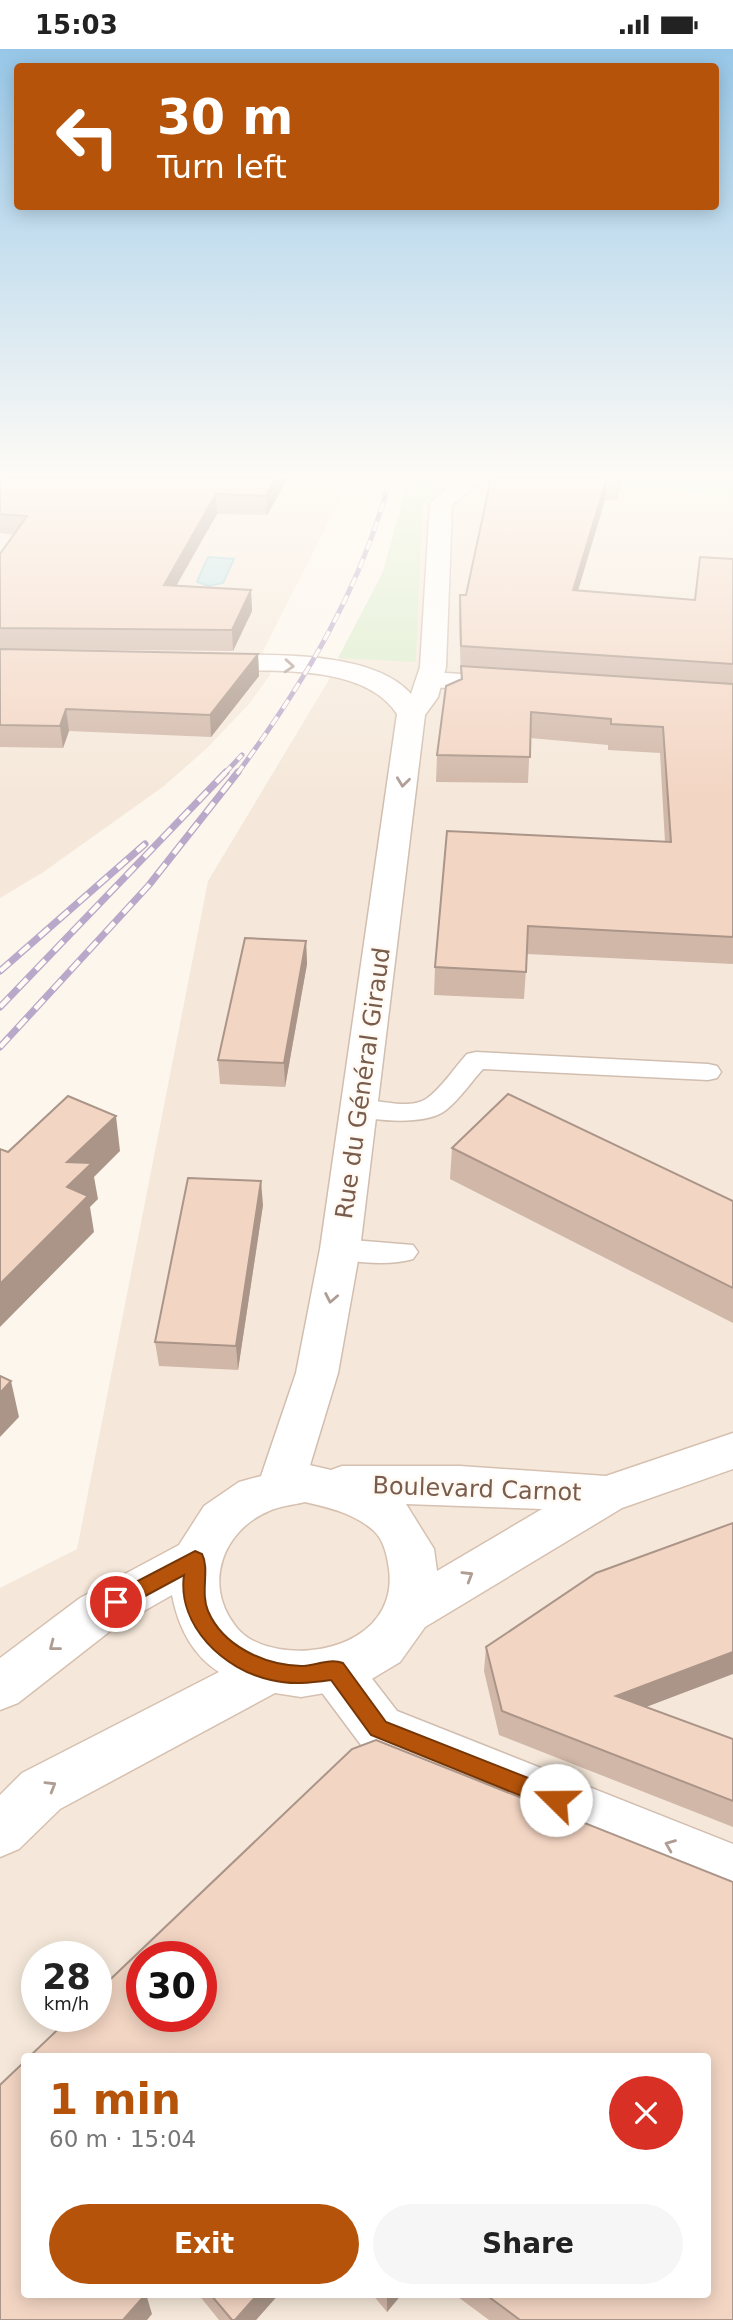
<!DOCTYPE html>
<html lang="en">
<head>
<meta charset="utf-8">
<style>
	:root { --surface:#fff; --page:#f6f6f6; --text:#222; --muted:#767676; --accent:#b45309 }
	body { margin:0; font-family:"DejaVu Sans",sans-serif; background:var(--page); color:var(--text); height:100vh; display:flex; flex-direction:column; font-size:26px; white-space:nowrap }
	* { box-sizing:border-box; margin:0 }
	p { font-size:23px; color:var(--muted) }
	.icon { flex:none; width:38px; height:38px; fill:none; stroke:currentColor; stroke-width:2; stroke-linecap:round; stroke-linejoin:round }
	.map { position:relative; flex:1; overflow:hidden }
	.panel { position:absolute; left:21px; top:2004px; width:690px; height:245px; display:flex; flex-direction:column; background:var(--surface); border-radius:7px; box-shadow:0 4px 18px #0003 }
	.panel>* { flex:none }
	.banner { position:absolute; left:14px; top:14px; width:705px; height:147px; border-radius:7px; box-shadow:0 4px 18px #0003; background:#b45309; color:#fff; overflow:hidden }
	.speed { position:absolute; left:21px; top:1892px; display:flex; gap:14px; font-size:35px; font-weight:700; text-align:center }
	.speed>* { display:grid; place-content:center; width:91px; height:91px; border-radius:50%; background:var(--surface); box-shadow:0 4px 18px #0003; line-height:1 }
	.speed small { font-size:18px; font-weight:400 }
	.speed .limit { border:10px solid #d22; background:#fff; color:#111 }
	.pin { position:absolute; display:grid; place-items:center; width:60px; height:60px; color:#fff; margin:-30px; border:4px solid #fff; border-radius:50%; box-shadow:0 2px 7px #0007 }
	.me { position:absolute; width:77px; margin:-38px; rotate:292deg; stroke-linejoin:round; filter:drop-shadow(0 0 5px #0008) }
	.turn { display:flex; align-items:center; gap:24px; height:147px; padding:0 28px; font-size:32px }
	.turn .icon { width:91px; height:91px; stroke-width:2.5 }
	.turn b { display:block; font-size:49px; line-height:60px }
	.round { display:grid; place-items:center; flex:none; width:74px; height:74px; border-radius:37px; background:var(--page) }
	.overview { display:flex; align-items:center; justify-content:space-between; height:119px; padding:0 28px }
	h1 { font-size:42px; font-weight:700; line-height:52px; color:var(--accent) }
	.primary-button { display:flex; gap:14px; margin-top:auto; padding:14px 28px }
	.primary-button a { flex:1; height:80px; border-radius:42px; background:var(--accent); color:#fff; font-size:28px; font-weight:700; line-height:80px; text-align:center }
	.primary-button a+a { background:var(--page); color:var(--text) }
	.status { display:flex; justify-content:space-between; align-items:center; height:49px; padding:0 35px; background:var(--surface); direction:ltr }
	.status svg { height:19px; fill:currentColor }
	.map>svg:first-child { display:block }
	.residential { fill:#f5e8da; fill-rule:evenodd }
	.green { fill:#d8ecc9 }
	.water { fill:#bfe3e8; stroke:#a5d3da; stroke-width:2 }
	.lines { fill:none; stroke-linecap:round; stroke-linejoin:round }
	.service-casing { stroke:#d1beb0; stroke-width:3 }
	.minor-casing { stroke:#d1beb0; stroke-width:3 }
	.tertiary-casing { stroke:#d1beb0; stroke-width:3 }
	.secondary-casing { stroke:#d6c0b0; stroke-width:3 }
	.service { fill:#fff; fill-rule:evenodd }
	.minor { fill:#fff; fill-rule:evenodd }
	.tertiary { fill:#fff; fill-rule:evenodd }
	.secondary { fill:#fff; fill-rule:evenodd }
	.rail-far1-casing { stroke:#b9a8c9; stroke-width:5 }
	.rail-casing { stroke:#b9a8c9; stroke-width:7 }
	.rail-far1 { stroke:#fffaf3; stroke-width:3.5; stroke-dasharray:10; stroke-linecap:butt }
	.rail { stroke:#fffaf3; stroke-width:4.5; stroke-dasharray:13; stroke-linecap:butt }
	.wall { fill:#d1b7a8 }
	.shaded-wall { fill:#aa9588 }
	.building { fill:#f3d5c3; stroke:#aa9588; stroke-width:2; fill-rule:evenodd }
	.oneway { stroke:#af9d94 }
	.route { fill:#b45309; stroke:#753606; stroke-width:2 }
	.labels { text-anchor:middle; stroke-width:5; stroke-linejoin:round; paint-order:stroke }
	.street-label { font-size:24px; fill:#7a5c4d; stroke:#fffaf3 }
</style>
</head>
<body>
<div class="status"><b>15:03</b><svg viewBox="0 0 49 12"><path d="M0 12V9h3v3zM5 12V6h3v6zM10 12V3h3v9zM15 12V0h3v12zM26 1h20v11H26zM47 4h2v5h-2z"/></svg></div>
<div class="map">
<svg width="733" height="2271" viewBox="0 0 733 2271">
	<rect width="100%" height="100%" fill="#fdf6ec"/>
	<g class="residential">
		<path d="M0,429H351L263,602L270,626L249,655L206,700L164,737L42,824L0,849Z"/>
		<path d="M409,429H733V2271H0V1539L77,1500L208,832L327,634L383,523ZM37,1908H96V1967H37ZM142,1908H201V1967H142ZM24,2007H707V2245H24Z"/>
	</g>
	<g class="green">
		<path d="M409,429L445,434L422,455L416,613L338,609L383,523Z"/>
		<path d="M615,429H733V447L612,436Z"/>
	</g>
	<path class="water" d="M208,508L234,510L223,534L209,537L197,533Z"/>
	<g class="lines">
		<defs>
			<g id="service">
				<path d="M476,1003L708,1015L717,1017L721,1023L717,1029L708,1031L483,1020C471,1033 460,1050 446,1061C426,1077 373,1072 350,1065L346,1059L350,1053C373,1046 404,1063 426,1050C441,1040 455,1018 467,1005Z"/>
				<path d="M340,1190L413,1196L418,1203L413,1210C390,1217 353,1214 330,1207L325,1200L330,1193Z"/>
			</g>
			<g id="minor">
				<path d="M431,623L507,628L517,630L520,636L517,642L507,644L422,637L418,631L422,625Z"/>
				<path d="M335,1599L353,1605L397,1662L733,1795V1849L361,1696L317,1637L310,1621L317,1605Z"/>
			</g>
			<path id="tertiary" d="M457,429H485L452,456L446,618L438,648L425,666L360,1200L338,1324L304,1436L297,1449L281,1455L265,1449L258,1436L296,1324L320,1200L397,665C364,613 263,622 208,622L199,620L195,614L199,608L208,606C263,606 372,600 411,645L420,618L430,454Z"/>
			<path id="secondary" d="M733,1384V1420L622,1459L425,1578L400,1613L365,1634L348,1640L301,1648L275,1644L60,1760L19,1800L0,1808V1746L22,1724L219,1623C192,1606 178,1577 172,1546L114,1579L18,1654L0,1661V1609L80,1549L179,1496L204,1457L239,1433L305,1415L331,1421L342,1417H460L606,1427ZM305,1453C330,1459 353,1464 373,1481C384,1491 387,1506 389,1520C397,1582 332,1609 279,1600C262,1597 244,1590 234,1575C204,1535 222,1482 269,1462C280,1457 293,1456 305,1453ZM406,1455L542,1460L437,1522L434,1500Z"/>
		</defs>
		<use href="#service" class="service-casing"/>
		<use href="#minor" class="minor-casing"/>
		<use href="#tertiary" class="tertiary-casing"/>
		<use href="#secondary" class="secondary-casing"/>
		<use href="#service" class="service"/>
		<use href="#minor" class="minor"/>
		<use href="#tertiary" class="tertiary"/>
		<use href="#secondary" class="secondary"/>
		<defs>
			<g id="rail-far1">
				<path d="M224,725L242,706"/>
				<path d="M237,725C304,634 362,539 390,429"/>
			</g>
			<g id="rail">
				<path d="M0,922L145,795"/>
				<path d="M0,958L226,723"/>
				<path d="M0,998L149,836L238,723"/>
			</g>
		</defs>
		<use href="#rail-far1" class="rail-far1-casing"/>
		<use href="#rail" class="rail-casing"/>
		<use href="#rail-far1" class="rail-far1"/>
		<use href="#rail" class="rail"/>
	</g>
	<g class="wall">
		<path d="M0,429H288L267,466L217,465L177,536L251,541L252,562L233,602L12,600L258,605L259,627L211,688L69,682L63,699L0,698V505L14,486L0,484Z"/>
		<path d="M491,429H622L617,451H605L578,541L694,551L700,508L733,510V915L527,905L524,950L434,946L435,918L665,793L660,704L608,701V696L530,689L528,734L436,733L437,706L461,631L459,570L460,546H466Z"/>
		<path d="M306,892L307,915L285,1038L220,1035L218,1011Z"/>
		<path d="M452,1099L733,1152V1274L450,1130Z"/>
		<path d="M263,1156L238,1321L159,1317L155,1293Z"/>
		<path d="M486,1598L733,1690V1778L499,1686L484,1622Z"/>
		<path d="M198,2245H279L256,2271H219Z"/>
		<path d="M372,2245H402L387,2263Z"/>
		<path d="M454,2245H707L733,2271H489Z"/>
	</g>
	<g class="shaded-wall">
		<path d="M276,429H288L267,466L266,447Z"/>
		<path d="M607,429L605,451L571,565L573,541Z"/>
		<path d="M619,429H622L617,451Z"/>
		<path d="M216,445L217,465L165,556L164,536Z"/>
		<path d="M251,541L252,562L233,602L232,581Z"/>
		<path d="M258,605L259,627L211,688L210,666Z"/>
		<path d="M66,660L69,682L63,699L60,677Z"/>
		<path d="M306,892L307,915L285,1038L284,1014Z"/>
		<path d="M116,1067L120,1102L94,1128L98,1150L90,1158L94,1183L0,1278V1235L67,1138V1113Z"/>
		<path d="M261,1132L263,1156L238,1321L236,1297Z"/>
		<path d="M11,1332L19,1368L0,1388V1344Z"/>
		<path d="M733,1603V1625L612,1671L616,1647Z"/>
		<path d="M146,2245L152,2265L147,2271H123Z"/>
		<path d="M258,2245H279L256,2271H235Z"/>
		<path d="M387,2245H402L387,2263Z"/>
	</g>
	<g class="building">
		<path d="M0,429H276L266,447L216,445L164,536L251,541L232,581L0,579V505L27,467L0,465Z"/>
		<path d="M491,429H607L573,541L695,551L700,508L733,510V615L461,597L460,546H466Z"/>
		<path d="M0,600L258,605L210,666L66,660L60,677L0,676Z"/>
		<path d="M461,617L733,635V888L528,877L526,923L435,918L447,782L671,793L663,678L611,675V670L531,663L530,708L437,706L446,637L462,630Z"/>
		<path d="M245,889L306,892L284,1014L218,1011Z"/>
		<path d="M508,1045L733,1152V1239L452,1099Z"/>
		<path d="M68,1047L116,1067L67,1113L92,1114L67,1138L88,1147L0,1235V1100L8,1103Z"/>
		<path d="M188,1129L261,1132L236,1297L155,1293Z"/>
		<path d="M0,1327L11,1332L0,1344Z"/>
		<path d="M733,1474V1603L616,1647L733,1690V1752L502,1662L486,1598L596,1524Z"/>
		<path d="M376,1691L733,1833V2271H520L485,2245H707V2007H30L72,1967H96V1944L352,1700ZM142,1908H201V1967H142Z"/>
		<path d="M24,2013V2245H146L123,2271H0V2036Z"/>
		<path d="M210,2245H258L235,2271H232Z"/>
	</g>
	<defs><path id="oneway-chevron" d="M-2-3.5L2.5 0L-2 3.5" fill="none" stroke-width="1.6" stroke-linecap="round" stroke-linejoin="round" transform="scale(1.75)"/></defs>
	<g class="oneway">
		<use href="#oneway-chevron" transform="translate(289 617) rotate(4)"/>
		<use href="#oneway-chevron" transform="translate(403 733) rotate(97)"/>
		<use href="#oneway-chevron" transform="translate(331 1249) rotate(101)"/>
		<use href="#oneway-chevron" transform="translate(468 1527) rotate(-31)"/>
		<use href="#oneway-chevron" transform="translate(54 1597) rotate(142)"/>
		<use href="#oneway-chevron" transform="translate(51 1737) rotate(-31)"/>
		<use href="#oneway-chevron" transform="translate(670 1796) rotate(-158)"/>
	</g>
	<linearGradient id="sky" x2="0" y2="1"><stop stop-color="#97c7e8"/><stop offset="0.57" stop-color="#fefbf6"/><stop offset="1" stop-color="#fefbf6" stop-opacity="0"/></linearGradient>
	<rect width="733" height="747" fill="url(#sky)"/>
	<path class="route" d="M195,1502L202,1505C210,1520 200,1543 208,1562C223,1597 264,1616 301,1617C315,1617 329,1609 343,1614L386,1673L564,1743L567,1751L564,1758L556,1761L371,1686L331,1631C310,1634 291,1636 271,1631C224,1621 177,1577 184,1526L123,1559L116,1562L109,1559L106,1553L109,1547Z"/>
	<g class="labels">
		<g class="street-label">
			<text transform="translate(363 1034) rotate(-82)" y="8">Rue du Général Giraud</text>
			<text transform="translate(477 1440) rotate(2)" y="8">Boulevard Carnot</text>
		</g>
	</g>
</svg>
<div class="speed"><div>28<small>km/h</small></div><div class="limit">30</div></div>
<div class="pin" style="left:116px;top:1553px;background:#d93025"><svg class="icon" aria-label="arrive" viewBox="0 0 24 24"><path d="M6 21V4h12l-3 4 3 4H6"/></svg></div>
<svg class="me" style="left:556px;top:1751px" viewBox="-20 -20 40 40"><circle r="19" fill="#fff"/><path d="M0-13L10 11 0 6-10 11z" fill="#b45309"/></svg>
<div class="banner">
<div class="turn"><svg class="icon" aria-label="left" viewBox="0 0 24 24"><path d="M17 20v-9H6M10 6l-5 5 5 5"/></svg><div><b>30 m</b>Turn left</div></div>
</div>
<section class="panel">
<div class="overview"><div><h1>1 min</h1><p>60 m · 15:04</p></div><a class="round" style="background:#d93025;color:#fff"><svg class="icon" aria-label="close" viewBox="0 0 24 24"><path d="M6 6l12 12M18 6L6 18"/></svg></a></div>
<div class="primary-button"><a>Exit</a><a>Share</a></div>
</section>
</div>
</body>
</html>
